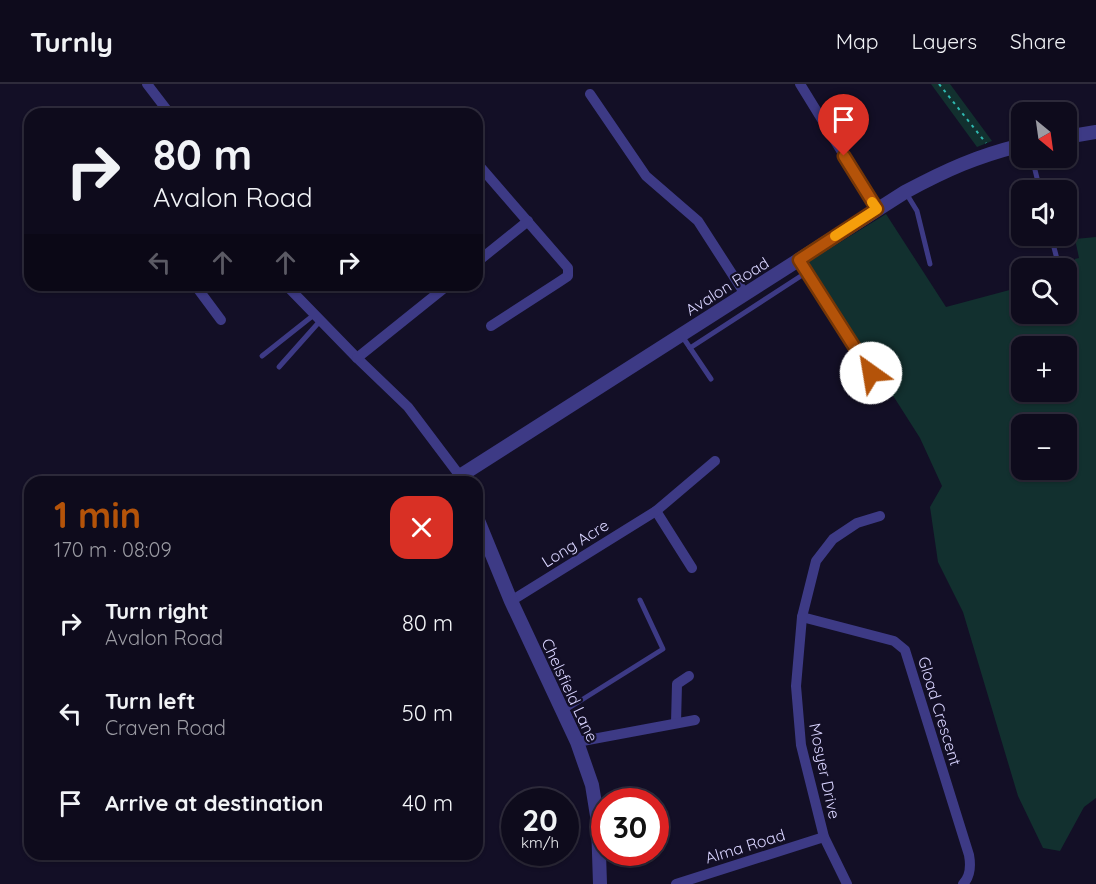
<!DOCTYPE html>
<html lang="en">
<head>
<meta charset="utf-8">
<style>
	:root { --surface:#0e0b1c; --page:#1c1929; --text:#f1f3f6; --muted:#9b9ba3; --line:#2e2b3b; --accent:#b45309 }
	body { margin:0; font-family:Quicksand,sans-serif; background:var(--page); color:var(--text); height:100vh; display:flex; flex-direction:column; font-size:22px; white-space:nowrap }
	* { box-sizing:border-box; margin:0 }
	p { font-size:20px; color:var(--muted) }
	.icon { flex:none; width:33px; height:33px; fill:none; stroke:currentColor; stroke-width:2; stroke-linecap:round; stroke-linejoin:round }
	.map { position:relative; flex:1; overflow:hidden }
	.panel { position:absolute; left:24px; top:392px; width:459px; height:384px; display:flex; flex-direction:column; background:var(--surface); border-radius:18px; box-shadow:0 2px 4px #0004,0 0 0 2px var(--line) }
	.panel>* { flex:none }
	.guide { position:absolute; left:24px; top:24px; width:459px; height:183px; border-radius:18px; box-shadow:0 2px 4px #0004,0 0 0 2px var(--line); background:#0e0b1c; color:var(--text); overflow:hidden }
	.needle { width:39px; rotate:151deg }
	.tools { position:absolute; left:1011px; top:18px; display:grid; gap:12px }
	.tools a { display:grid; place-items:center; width:66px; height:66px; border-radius:12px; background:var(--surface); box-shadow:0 2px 4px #0004,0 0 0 2px var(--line); font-size:30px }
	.speed { position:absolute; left:501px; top:704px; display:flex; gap:12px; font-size:30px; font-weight:700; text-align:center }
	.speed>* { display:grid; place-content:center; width:78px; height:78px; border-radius:50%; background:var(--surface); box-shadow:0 2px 4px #0004,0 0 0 2px var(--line); line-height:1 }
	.speed small { font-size:15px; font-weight:400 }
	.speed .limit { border:9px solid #d22; background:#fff; color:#111 }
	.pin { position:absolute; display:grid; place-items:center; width:51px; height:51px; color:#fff; margin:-62px -26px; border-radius:50% 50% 50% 0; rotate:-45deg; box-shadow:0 0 6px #0007 }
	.pin .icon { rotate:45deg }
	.me { position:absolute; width:66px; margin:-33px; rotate:328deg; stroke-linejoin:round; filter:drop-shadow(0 0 4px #0008) }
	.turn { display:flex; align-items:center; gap:21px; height:126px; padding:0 30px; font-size:27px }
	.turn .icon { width:78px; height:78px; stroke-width:2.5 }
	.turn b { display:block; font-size:42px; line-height:51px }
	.lanes { display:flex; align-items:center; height:57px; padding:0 30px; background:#0003; justify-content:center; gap:30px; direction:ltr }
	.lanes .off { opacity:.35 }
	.round { display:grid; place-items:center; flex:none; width:63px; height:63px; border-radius:18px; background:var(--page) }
	.overview { display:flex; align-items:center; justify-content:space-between; height:102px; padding:0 30px }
	h1 { font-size:36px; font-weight:700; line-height:45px; color:var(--accent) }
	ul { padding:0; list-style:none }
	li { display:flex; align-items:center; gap:18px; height:90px; padding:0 30px }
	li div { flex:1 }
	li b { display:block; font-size:22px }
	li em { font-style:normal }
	header { display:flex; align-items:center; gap:36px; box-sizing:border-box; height:84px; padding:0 30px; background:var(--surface); border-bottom:2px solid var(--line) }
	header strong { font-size:28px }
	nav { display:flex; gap:33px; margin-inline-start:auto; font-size:21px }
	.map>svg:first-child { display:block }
	.green { fill:#12302f; fill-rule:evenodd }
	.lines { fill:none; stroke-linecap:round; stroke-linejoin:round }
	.path { stroke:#2fb8b0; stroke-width:2; stroke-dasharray:3 4.5; stroke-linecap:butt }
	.service { stroke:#3d3a85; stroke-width:5 }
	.minor { stroke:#3d3a85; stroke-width:10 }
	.tertiary { stroke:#3d3a85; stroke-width:14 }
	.route-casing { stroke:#753606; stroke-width:15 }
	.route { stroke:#b45309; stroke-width:10 }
	.slow { stroke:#f59e0b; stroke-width:10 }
	.labels { text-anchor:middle; stroke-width:4.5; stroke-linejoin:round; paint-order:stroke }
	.street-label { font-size:16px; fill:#d9d4ff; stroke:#130f26 }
</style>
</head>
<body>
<header>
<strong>Turnly</strong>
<nav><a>Map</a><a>Layers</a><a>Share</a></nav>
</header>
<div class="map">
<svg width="1096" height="800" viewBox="0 0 1096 800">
	<rect width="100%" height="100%" fill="#130f26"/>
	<g class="green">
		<path d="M931,0H950L992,57L977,63Z"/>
		<path d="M886,130L946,223L1021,203L1022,230H1066L1067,192L1075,190V175L1079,174L1075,155L1096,153V714L1084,723L1060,767L1043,764L1018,712L963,528L938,478L930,423L942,402L920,354L808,178ZM1066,262V308H1022V262ZM1022,340H1066V386H1022Z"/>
	</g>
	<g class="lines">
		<path class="path" d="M939,0L986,59"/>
		<g class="service">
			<path d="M1032,74L1040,106"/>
			<path d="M906,109L917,127L930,180"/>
			<path d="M1051,152L1057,175"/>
			<path d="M682,252L711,295"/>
			<path d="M690,264L807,188"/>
			<path d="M262,272L315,230"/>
			<path d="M279,283L320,237"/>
			<path d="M564,627L663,565L640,516"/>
		</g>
		<g class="minor">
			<path d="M147,0L170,30"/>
			<path d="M800,0L877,125"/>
			<path d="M590,10L646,92L698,137L745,210"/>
			<path d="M477,79L568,184V192L559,198L491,242"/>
			<path d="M799,176L871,289L859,297"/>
			<path d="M477,178L528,137"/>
			<path d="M195,201L221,236"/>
			<path d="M286,201L357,274L408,323L460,392"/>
			<path d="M357,274L448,201"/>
			<path d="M656,427L692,484"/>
			<path d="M511,517L656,427L715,377"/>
			<path d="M802,533L894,557L905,566L969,771C971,782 971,792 963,800"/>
			<path d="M676,639L677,600L689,592"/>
			<path d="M577,658L695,636"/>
			<path d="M676,800L824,753"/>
			<path d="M847,800L824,753L801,661L796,602L802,533L816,477L833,455L857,439L880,432"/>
		</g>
		<g class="tertiary">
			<path d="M1066,53L1096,48"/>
			<path d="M462,398L460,392L905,108C946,86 977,72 1022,61"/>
			<path d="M477,434L511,517L577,658L592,701L598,738L600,800"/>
		</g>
	</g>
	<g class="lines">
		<defs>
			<path id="route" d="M844,72L877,125L799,176L871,289"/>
		</defs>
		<use href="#route" class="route-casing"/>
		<use href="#route" class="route"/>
		<path class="slow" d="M835,152L877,125L872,118"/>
	</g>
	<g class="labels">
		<g class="street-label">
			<text transform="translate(727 202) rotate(-32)" y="6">Avalon Road</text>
			<text transform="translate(575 459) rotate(-32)" y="6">Long Acre</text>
			<text transform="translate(570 606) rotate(65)" y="6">Chelsfield Lane</text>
			<text transform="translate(940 627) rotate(73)" y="6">Gload Crescent</text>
			<text transform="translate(825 687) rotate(78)" y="6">Mosyer Drive</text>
			<text transform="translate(745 762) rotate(-17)" y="6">Alma Road</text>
		</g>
	</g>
</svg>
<div class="tools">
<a><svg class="needle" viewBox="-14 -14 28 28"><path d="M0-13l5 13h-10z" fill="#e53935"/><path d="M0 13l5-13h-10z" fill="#9b9ba3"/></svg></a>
<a><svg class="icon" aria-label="sound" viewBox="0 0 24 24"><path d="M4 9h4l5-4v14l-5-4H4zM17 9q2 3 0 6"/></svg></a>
<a><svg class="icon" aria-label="search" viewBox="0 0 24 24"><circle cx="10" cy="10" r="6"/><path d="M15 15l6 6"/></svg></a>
<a>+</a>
<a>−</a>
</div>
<div class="speed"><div>20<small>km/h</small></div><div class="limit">30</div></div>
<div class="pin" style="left:844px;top:72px;background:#d93025"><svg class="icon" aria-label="arrive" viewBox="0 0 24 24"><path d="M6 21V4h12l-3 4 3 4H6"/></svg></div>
<svg class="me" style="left:871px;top:289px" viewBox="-20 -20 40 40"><circle r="19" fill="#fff"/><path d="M0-13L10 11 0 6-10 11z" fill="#b45309"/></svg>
<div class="guide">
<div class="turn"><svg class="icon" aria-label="right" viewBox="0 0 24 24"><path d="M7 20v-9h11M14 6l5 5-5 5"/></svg><div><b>80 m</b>Avalon Road</div></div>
<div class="lanes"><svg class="icon off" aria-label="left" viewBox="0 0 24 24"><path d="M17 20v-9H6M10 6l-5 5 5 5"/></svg><svg class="icon off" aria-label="ahead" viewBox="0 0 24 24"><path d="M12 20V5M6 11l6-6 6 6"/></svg><svg class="icon off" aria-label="ahead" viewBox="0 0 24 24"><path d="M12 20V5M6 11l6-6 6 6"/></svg><svg class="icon" aria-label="right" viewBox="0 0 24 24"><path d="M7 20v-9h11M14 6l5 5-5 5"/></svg></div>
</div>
<section class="panel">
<div class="overview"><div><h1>1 min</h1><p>170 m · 08:09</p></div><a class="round" style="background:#d93025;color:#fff"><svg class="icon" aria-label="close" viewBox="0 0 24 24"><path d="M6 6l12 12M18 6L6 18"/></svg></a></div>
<ul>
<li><svg class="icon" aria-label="right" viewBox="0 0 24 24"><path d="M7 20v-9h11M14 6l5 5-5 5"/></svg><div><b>Turn right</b><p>Avalon Road</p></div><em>80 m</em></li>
<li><svg class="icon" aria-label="left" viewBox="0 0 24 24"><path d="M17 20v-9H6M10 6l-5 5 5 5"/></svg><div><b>Turn left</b><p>Craven Road</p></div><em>50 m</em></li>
<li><svg class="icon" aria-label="arrive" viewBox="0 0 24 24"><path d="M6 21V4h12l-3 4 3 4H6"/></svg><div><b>Arrive at destination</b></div><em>40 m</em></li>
</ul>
</section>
</div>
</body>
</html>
